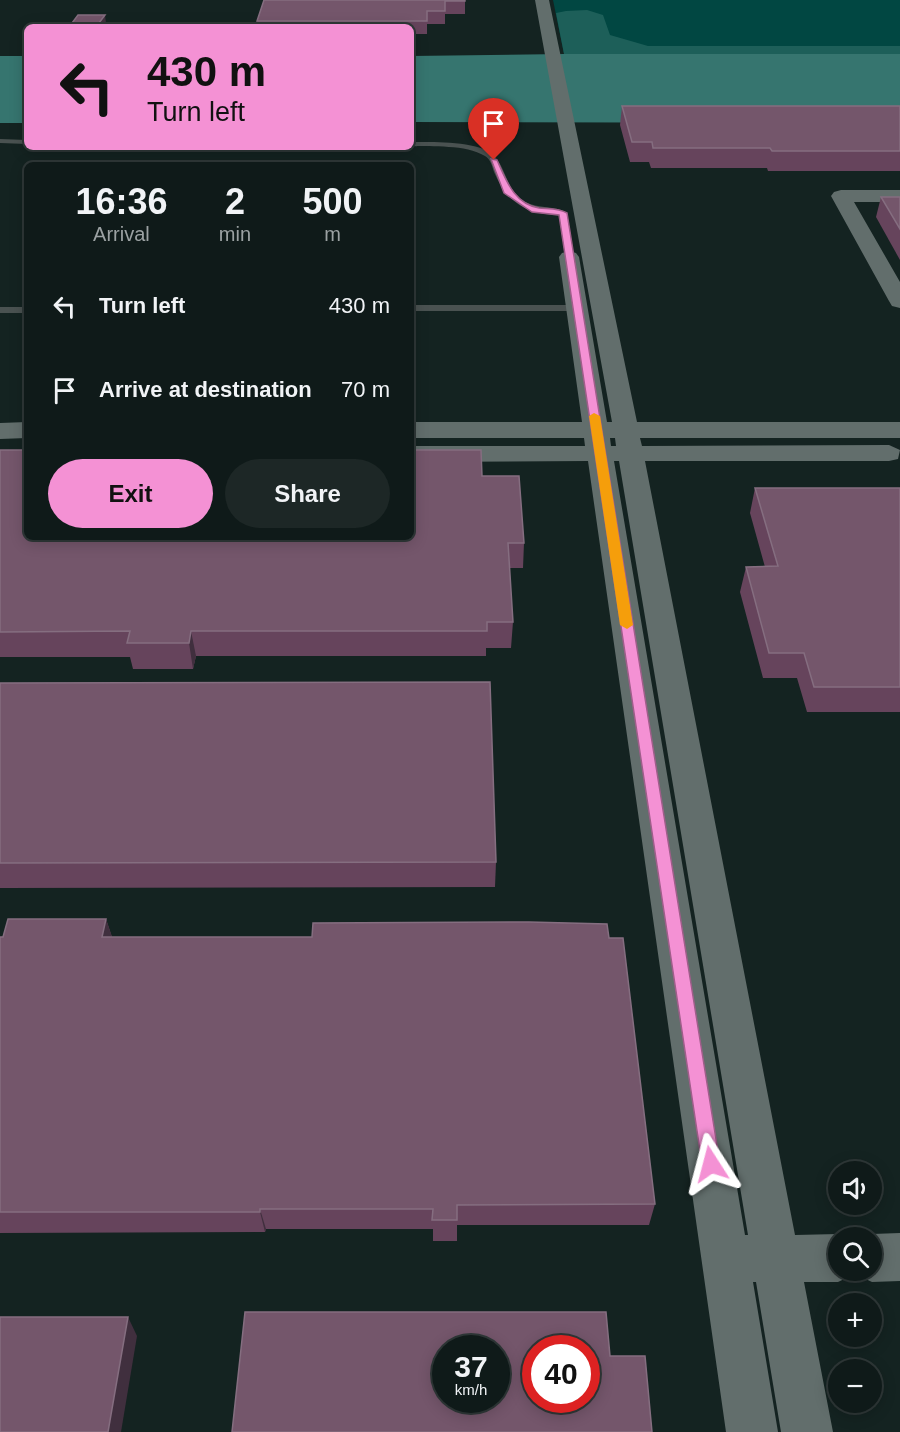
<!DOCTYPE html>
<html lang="en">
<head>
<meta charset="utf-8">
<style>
	:root { --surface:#0f1a19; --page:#1d2726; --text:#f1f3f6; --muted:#9ba1a2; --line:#2f3838; --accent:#f491d4 }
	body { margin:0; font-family:Helvetica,sans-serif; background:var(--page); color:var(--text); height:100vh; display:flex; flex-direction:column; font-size:22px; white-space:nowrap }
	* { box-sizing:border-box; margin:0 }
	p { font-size:20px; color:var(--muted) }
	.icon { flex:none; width:33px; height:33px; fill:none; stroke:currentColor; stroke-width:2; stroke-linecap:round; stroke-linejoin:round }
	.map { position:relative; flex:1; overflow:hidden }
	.sheet { position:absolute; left:24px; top:162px; width:390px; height:378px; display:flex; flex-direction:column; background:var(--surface); border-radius:9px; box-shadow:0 3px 15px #0003,0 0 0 2px var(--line) }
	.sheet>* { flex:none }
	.guide { position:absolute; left:24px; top:24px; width:390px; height:126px; border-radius:9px; box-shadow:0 3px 15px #0003,0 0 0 2px var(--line); background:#f491d4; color:#111; overflow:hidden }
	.tools { position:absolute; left:828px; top:1161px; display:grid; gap:12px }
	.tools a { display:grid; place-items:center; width:54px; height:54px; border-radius:50%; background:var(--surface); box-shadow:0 3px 15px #0003,0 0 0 2px var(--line); font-size:30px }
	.speed { position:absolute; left:432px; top:1335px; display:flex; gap:12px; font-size:30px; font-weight:700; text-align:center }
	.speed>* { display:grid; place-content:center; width:78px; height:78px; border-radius:50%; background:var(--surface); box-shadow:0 3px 15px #0003,0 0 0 2px var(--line); line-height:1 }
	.speed small { font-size:15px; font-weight:400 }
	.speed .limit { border:9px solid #d22; background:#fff; color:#111 }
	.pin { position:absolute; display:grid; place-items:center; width:51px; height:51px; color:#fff; margin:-62px -26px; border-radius:50% 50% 50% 0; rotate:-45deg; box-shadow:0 0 6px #0007 }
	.pin .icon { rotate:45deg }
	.me { position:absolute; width:66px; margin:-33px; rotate:351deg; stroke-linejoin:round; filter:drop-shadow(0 0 4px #0008) }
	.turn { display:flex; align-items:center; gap:21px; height:126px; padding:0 24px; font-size:27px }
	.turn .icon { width:78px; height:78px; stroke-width:2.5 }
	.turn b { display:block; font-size:42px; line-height:51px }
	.eta { display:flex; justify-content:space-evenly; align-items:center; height:102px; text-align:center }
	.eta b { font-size:36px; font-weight:800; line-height:42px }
	.cta { display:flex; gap:12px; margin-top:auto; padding:12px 24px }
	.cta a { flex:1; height:69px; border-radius:36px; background:var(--accent); color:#111; font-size:24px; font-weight:800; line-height:69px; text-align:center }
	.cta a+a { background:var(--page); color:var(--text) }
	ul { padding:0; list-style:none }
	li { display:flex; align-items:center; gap:18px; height:84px; padding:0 24px }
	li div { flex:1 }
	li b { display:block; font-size:22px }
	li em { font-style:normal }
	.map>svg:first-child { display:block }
	.green { fill:#014742 }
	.forest { fill:#1d5f59 }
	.water { fill:#36756f }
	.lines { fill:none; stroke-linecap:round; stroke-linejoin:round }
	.lane { fill:#4a5251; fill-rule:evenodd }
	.secondary { fill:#626e6c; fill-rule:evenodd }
	.wall { fill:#66445c }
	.shaded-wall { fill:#402f3e }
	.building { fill:#74566b; stroke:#856e80; stroke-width:1.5; fill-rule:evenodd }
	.route { fill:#f491d4; stroke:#9f5e8a; stroke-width:1.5 }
	.slow { fill:#f59e0b }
</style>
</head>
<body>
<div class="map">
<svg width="900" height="1432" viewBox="0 0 900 1432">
	<rect width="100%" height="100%" fill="#142321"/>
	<path class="green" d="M553,0H900V54H564Z"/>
	<path class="forest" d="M587,10L603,15L610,35L648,46H900V54H564L556,13L566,11Z"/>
	<g class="water">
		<path d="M564,54H900V123L411,122V56Z"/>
		<rect x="0" y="56" width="27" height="67"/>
	</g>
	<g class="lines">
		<g class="lane">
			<path d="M0,139L27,140V144L0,143Z"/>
			<path d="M411,142C431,142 484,140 496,158C506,171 507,187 520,198C535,211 555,204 567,213C561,217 553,215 545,214C519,210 504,196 494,172C492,166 491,160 485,156C465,144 433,147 411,146Z"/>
			<path d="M411,305H577L582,308L577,311H411Z"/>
			<rect x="0" y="307" width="27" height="6"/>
		</g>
		<g class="secondary">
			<path d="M535,0H549L637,422H900V438H640L642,446L889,445L900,450L898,459L889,461H645L795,1235L838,1234L846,1238H838V1270H872V1238H864L872,1234L900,1233V1281L872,1282L855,1274L838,1282H804L833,1432H781L756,1282H753L778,1432H726L588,461L411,462V446H585L584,438H411V422H582L559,257L562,253L569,251L576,253L579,257L607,422H612ZM610,438H615L616,446H611ZM614,461H619L748,1235H745Z"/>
			<path d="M841,190H900V202H854L900,282V308L892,306L889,301L831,196L834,192Z"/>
			<path d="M27,422V438L0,439V423Z"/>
		</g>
	</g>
	<g class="wall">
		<path d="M264,0H465V14H445V24H427V34H411V27H258L257,21Z"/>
		<path d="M622,106H900V171H768L767,168H651L649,162H630L620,125Z"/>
		<path d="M881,197H900V260L876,217Z"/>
		<path d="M0,450L482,476L524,543L523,568H509L513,622L511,648H486V656H196L193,669H133L130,657H0Z"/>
		<path d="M755,488H900V712H807L797,678H763L740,592L746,567H765L750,513Z"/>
		<path d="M0,683L496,862L495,887L0,888Z"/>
		<path d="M106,919L112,937L609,938L655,1204L649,1225H457V1241H433V1229H266L265,1232L0,1233V937Z"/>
	</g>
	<g class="shaded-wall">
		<path d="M105,15L106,23L103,27H96Z"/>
		<path d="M191,631L196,656L193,669L189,643Z"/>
		<path d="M106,919L114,943L102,937Z"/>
		<path d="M260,1209L266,1229L265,1232L260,1212Z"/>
		<path d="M128,1317L137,1336L121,1432H108Z"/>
	</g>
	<g class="building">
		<path d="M264,0H465V1H445V11H427V21H257Z"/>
		<path d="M78,15H105L96,27H69Z"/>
		<path d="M622,106H900V151H772L770,148H653L652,142H632Z"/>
		<path d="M881,197H900V229Z"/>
		<path d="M0,450H27V537H411V450H481L482,476H519L524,543H508L513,622H487V631H191L189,643H127L130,631L0,632Z"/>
		<path d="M755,488H900V687H814L804,653H769L746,567L778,566Z"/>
		<path d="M490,682L496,862L0,863V683Z"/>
		<path d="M8,919H106L102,937H312L313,923L529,922L607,924L609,938H623L655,1204L457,1205V1220H432L433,1209H260V1212H0V937H3Z"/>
		<path d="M245,1312H606L610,1356H645L652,1432H232ZM446,1348H496V1400H446ZM536,1348H586V1400H536Z"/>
		<path d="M0,1317H128L108,1432H0Z"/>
	</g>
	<path class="route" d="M491,159L497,160C506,180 514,204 539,208C548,209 559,208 567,213L720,1164L718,1170L711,1173L704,1170L702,1164L559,215L532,212L504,193Z"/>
	<path class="slow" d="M594,413L600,416L633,625L627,629L620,625L589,416Z"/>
</svg>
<div class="tools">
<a><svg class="icon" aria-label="sound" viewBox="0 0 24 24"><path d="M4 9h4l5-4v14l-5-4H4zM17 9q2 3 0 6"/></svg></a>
<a><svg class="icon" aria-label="search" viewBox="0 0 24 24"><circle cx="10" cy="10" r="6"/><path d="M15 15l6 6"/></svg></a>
<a>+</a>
<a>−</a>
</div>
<div class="speed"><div>37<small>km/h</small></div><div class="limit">40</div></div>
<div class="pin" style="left:494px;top:160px;background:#d93025"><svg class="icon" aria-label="arrive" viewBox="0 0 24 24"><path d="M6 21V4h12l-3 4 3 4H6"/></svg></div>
<svg class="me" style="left:711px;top:1164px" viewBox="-20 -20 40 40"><path d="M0-17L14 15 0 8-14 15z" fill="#f491d4" stroke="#fff" stroke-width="4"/></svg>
<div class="guide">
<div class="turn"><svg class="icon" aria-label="left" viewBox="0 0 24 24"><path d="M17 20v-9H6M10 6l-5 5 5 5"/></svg><div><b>430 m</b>Turn left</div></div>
</div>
<section class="sheet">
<div class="eta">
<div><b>16:36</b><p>Arrival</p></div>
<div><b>2</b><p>min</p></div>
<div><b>500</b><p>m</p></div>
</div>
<ul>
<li><svg class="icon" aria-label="left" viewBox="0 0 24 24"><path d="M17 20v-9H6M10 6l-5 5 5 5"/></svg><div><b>Turn left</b></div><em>430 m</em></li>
<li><svg class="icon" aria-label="arrive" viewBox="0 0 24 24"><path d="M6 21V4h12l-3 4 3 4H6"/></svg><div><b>Arrive at destination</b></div><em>70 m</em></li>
</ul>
<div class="cta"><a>Exit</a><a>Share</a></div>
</section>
</div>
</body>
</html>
